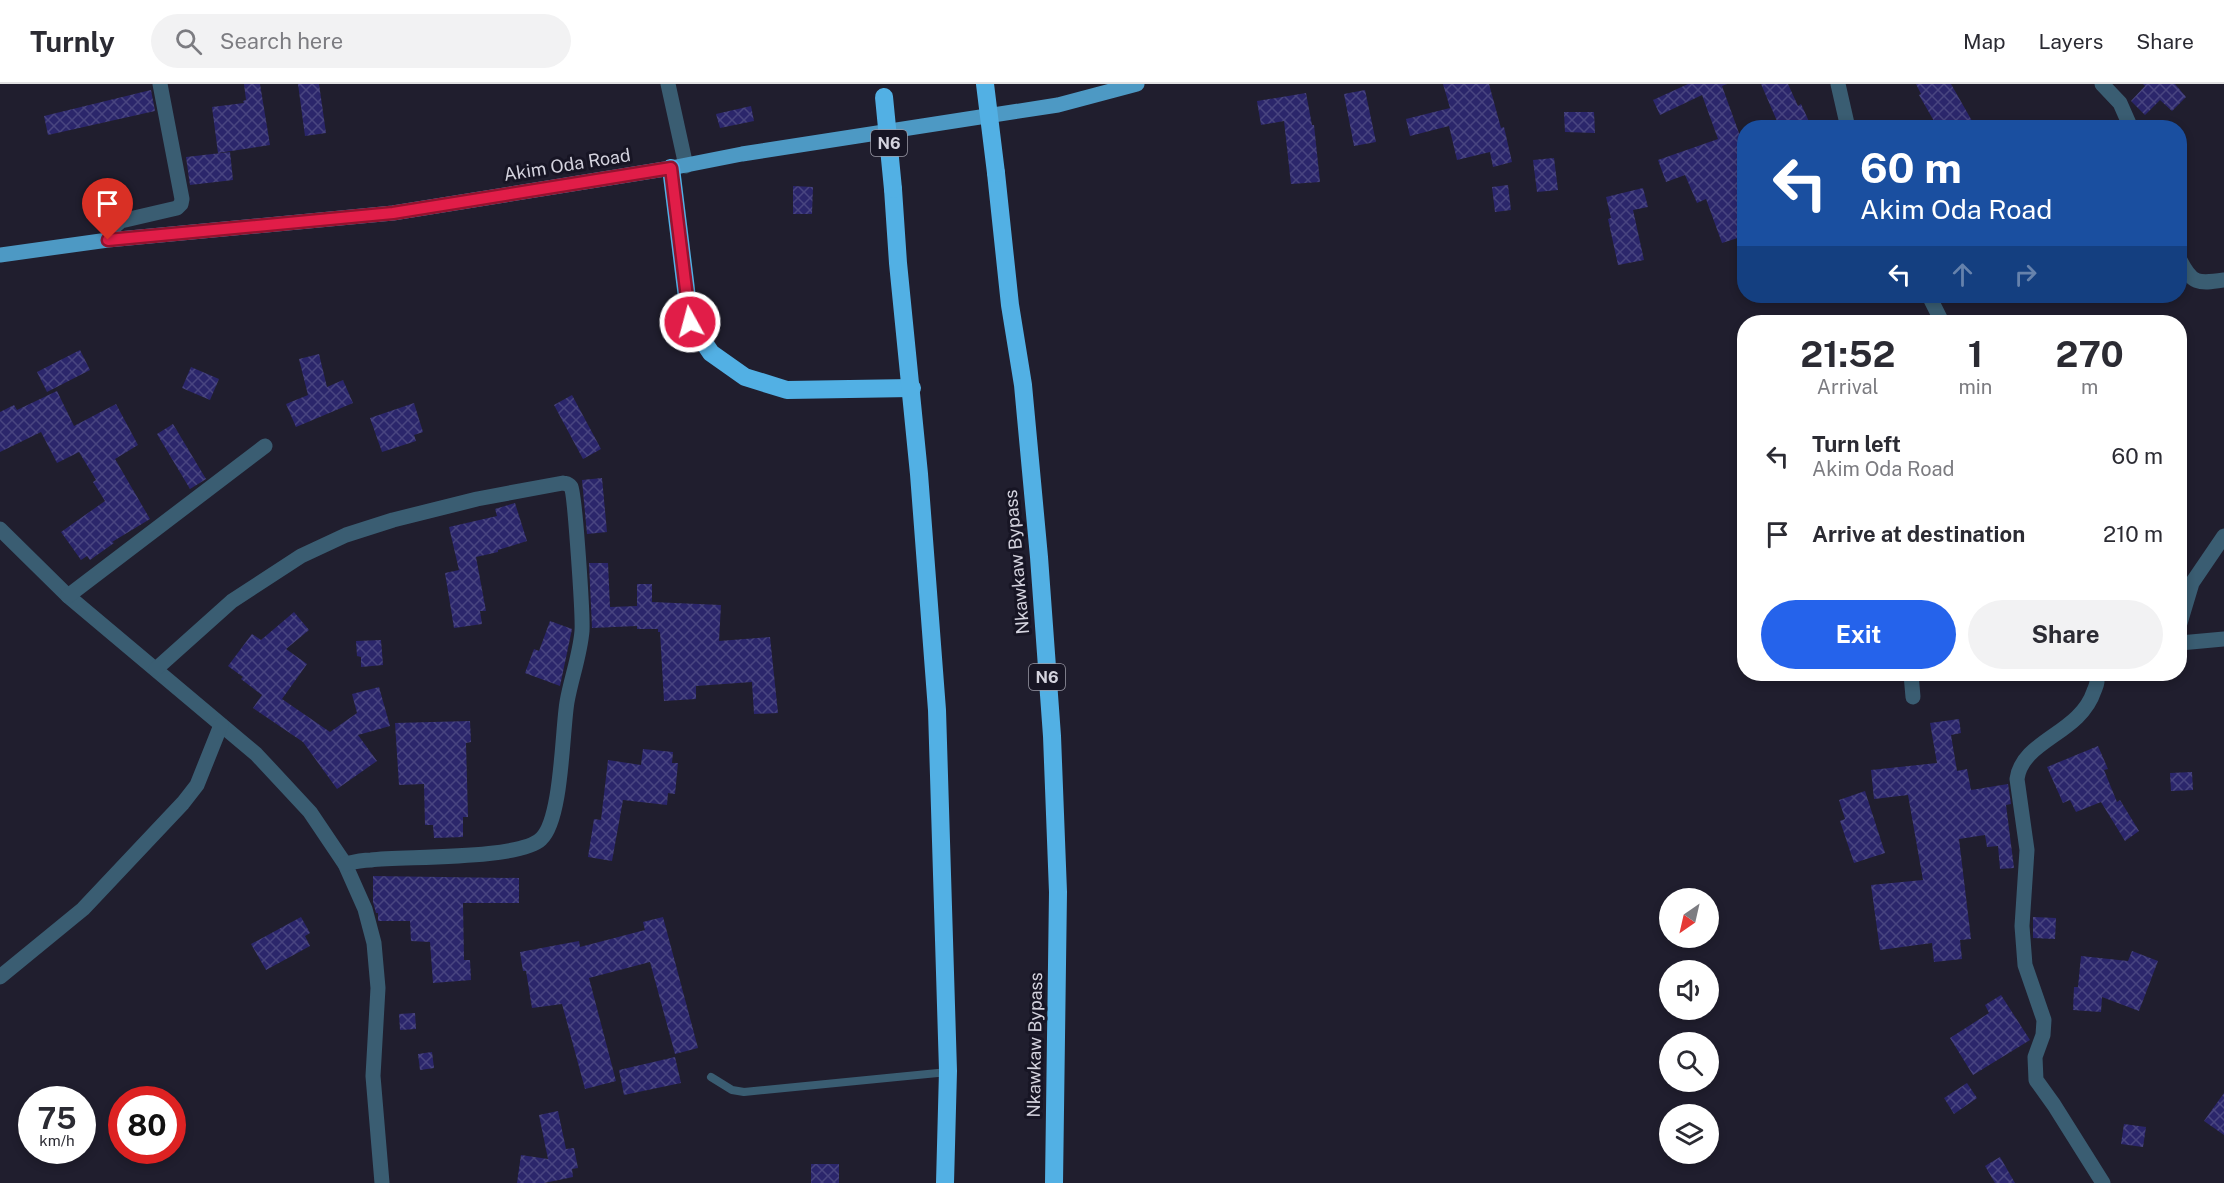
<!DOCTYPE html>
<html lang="en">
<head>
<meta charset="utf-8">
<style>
	:root { --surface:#fff; --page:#f2f2f3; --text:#2b2b33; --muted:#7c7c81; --line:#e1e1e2; --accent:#2563eb }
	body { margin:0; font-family:"Public Sans",sans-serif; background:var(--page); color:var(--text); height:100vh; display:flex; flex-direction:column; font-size:22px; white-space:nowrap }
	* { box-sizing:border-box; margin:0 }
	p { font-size:20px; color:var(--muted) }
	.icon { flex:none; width:33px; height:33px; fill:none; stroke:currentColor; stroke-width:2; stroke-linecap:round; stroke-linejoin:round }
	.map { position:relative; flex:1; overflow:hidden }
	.panel { position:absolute; left:1737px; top:231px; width:450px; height:366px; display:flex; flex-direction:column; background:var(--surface); border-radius:24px; box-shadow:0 3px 9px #0003 }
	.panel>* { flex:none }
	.top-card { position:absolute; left:1737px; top:36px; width:450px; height:183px; border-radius:24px; box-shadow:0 3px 9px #0003; background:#1a4fa0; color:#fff; overflow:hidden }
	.needle { width:39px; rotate:214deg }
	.buttons { position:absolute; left:1659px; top:804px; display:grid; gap:12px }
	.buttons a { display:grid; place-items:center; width:60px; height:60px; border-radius:50%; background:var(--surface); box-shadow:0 3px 9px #0003; font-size:30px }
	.speed { position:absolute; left:18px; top:1002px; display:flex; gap:12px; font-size:30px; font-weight:700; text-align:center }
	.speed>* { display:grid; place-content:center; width:78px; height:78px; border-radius:50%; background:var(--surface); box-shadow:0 3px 9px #0003; line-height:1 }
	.speed small { font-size:15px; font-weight:400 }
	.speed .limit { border:9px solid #d22; background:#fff; color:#111 }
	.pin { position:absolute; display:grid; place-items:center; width:51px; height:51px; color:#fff; margin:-62px -26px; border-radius:50% 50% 50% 0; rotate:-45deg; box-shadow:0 0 6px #0007 }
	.pin .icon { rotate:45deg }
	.me { position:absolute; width:66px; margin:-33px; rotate:353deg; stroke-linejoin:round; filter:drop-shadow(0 0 4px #0008) }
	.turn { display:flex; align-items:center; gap:21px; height:126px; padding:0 24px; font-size:27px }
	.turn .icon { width:78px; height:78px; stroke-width:2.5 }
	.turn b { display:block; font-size:42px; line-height:51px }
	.lanes { display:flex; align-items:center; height:57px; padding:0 24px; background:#0003; justify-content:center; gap:30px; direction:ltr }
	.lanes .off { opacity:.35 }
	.eta { display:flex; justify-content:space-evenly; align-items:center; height:102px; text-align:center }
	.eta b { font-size:36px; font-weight:700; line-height:42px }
	.action { display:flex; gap:12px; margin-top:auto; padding:12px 24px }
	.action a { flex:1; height:69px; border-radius:36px; background:var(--accent); color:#fff; font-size:24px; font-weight:700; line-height:69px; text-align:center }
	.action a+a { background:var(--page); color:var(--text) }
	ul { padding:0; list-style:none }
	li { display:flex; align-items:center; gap:18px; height:78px; padding:0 24px }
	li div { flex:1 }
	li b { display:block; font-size:22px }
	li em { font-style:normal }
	header { display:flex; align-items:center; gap:36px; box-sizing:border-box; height:84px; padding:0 30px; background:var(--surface); border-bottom:2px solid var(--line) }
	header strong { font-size:28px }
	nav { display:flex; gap:33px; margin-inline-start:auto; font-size:21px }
	.search { width:420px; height:54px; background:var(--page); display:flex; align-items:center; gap:15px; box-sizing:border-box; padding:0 21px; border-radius:33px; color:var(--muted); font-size:22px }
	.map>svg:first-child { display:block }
	.building { fill:url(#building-cross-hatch) }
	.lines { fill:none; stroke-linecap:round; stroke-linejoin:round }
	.lane { stroke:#3a5d72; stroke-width:8 }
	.street { stroke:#3a5d72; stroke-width:15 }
	.primary { stroke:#4d99c4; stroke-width:15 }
	.highway { stroke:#52b0e4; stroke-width:18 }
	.highway-bridge { stroke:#52b0e4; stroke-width:18 }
	.route-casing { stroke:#92132f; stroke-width:15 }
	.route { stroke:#e11d48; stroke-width:10 }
	.labels { text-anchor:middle; stroke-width:6; stroke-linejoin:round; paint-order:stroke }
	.shield { fill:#171524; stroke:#9b9aa6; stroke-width:1.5 }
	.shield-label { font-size:16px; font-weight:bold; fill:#d4d3de }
	.street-label { font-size:18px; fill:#d4d3de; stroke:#171524 }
</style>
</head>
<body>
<header>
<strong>Turnly</strong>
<div class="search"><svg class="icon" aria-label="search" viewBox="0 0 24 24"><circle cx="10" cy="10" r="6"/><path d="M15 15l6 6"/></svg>Search here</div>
<nav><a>Map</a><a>Layers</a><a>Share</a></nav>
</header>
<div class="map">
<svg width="2224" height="1099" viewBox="0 0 2224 1099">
	<defs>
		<pattern id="building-cross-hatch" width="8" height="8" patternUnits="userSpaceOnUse" patternTransform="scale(1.5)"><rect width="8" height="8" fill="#2b266b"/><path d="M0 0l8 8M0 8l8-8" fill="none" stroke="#494580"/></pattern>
	</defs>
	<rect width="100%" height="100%" fill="#201e2e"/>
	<g class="building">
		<path d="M244,0H260L270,61L218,69L212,23L244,19L243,17L246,16Z"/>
		<path d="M298,0H319L326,49L305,52Z"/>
		<path d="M1443,0H1489L1501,44L1504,43L1512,78L1493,83L1490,68L1457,76L1449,42L1410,52L1406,35L1450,24Z"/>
		<path d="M1688,0H1727L1722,2L1744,63V152L1722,159L1706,115L1697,119L1685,91L1666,98L1658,76L1718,55L1702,11L1660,31L1653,16Z"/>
		<path d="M1761,0H1788L1798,22L1801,20L1812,44H1780Z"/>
		<path d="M1916,0H1951L1976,44H1938L1919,11L1921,10Z"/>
		<path d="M2143,0H2175L2186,13L2172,27L2160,16L2145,31L2131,17L2145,2Z"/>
		<path d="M151,6L155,27L48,51L44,32Z"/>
		<path d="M1365,6L1376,58L1354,62L1344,10Z"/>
		<path d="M1306,9L1312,41H1314L1320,98L1291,100L1284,37L1261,41L1257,17Z"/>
		<path d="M751,22L754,37L720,44L716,30Z"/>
		<path d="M1564,28H1594L1595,49L1565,48Z"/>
		<path d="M230,68L233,96L190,101L186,73Z"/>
		<path d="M1554,74L1558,106L1537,108L1533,76Z"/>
		<path d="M1508,101L1511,126L1495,128L1492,103Z"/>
		<path d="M793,102L813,103L812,130H793Z"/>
		<path d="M1643,104L1648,123L1633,126L1644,176L1618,181L1608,135L1611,134L1606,113Z"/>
		<path d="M80,266L90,286L47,308L37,288Z"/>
		<path d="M319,270L327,303L343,296L353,319L296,343L286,320L308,311L299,275Z"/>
		<path d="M191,283L219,295L210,316L182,304Z"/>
		<path d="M57,307L74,342L116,320L138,361L115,375L150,435L112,458L114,459L90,476L87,472L81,476L61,448L105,417L93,398L96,396L79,368L57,379L41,348L0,368V328L14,321L17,326Z"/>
		<path d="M572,311L601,365L583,375L554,321Z"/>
		<path d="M414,319L423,348L414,351L416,357L382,368L370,334Z"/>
		<path d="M173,340L206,395L190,405L157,350Z"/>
		<path d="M602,394L607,448L587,450L582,396Z"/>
		<path d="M515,419L527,457L498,466V468L476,473L486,527H480L482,540L454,544L445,489L459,486L449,443L497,432L495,425Z"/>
		<path d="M589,479H608L610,523L637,522V500H652V518L721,521L719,557L770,553L778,629L754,630L752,598L696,602V615L664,617L660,548H658V545H637V542L592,544Z"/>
		<path d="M294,528L309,546L286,565L307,580L282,615L330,648L357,629L352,610L379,603L390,642L358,651L377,677L337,705L303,658L253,624L262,611L241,595L243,593L228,582L252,550L261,556Z"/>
		<path d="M550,537L572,545L560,602L525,589L534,565L539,567Z"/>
		<path d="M381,556L383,581L361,583V573L357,572L356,557Z"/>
		<path d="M1959,635L1961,649L1951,651L1957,687L1967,685L1971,706L2008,700L2011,720L2006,721L2014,784L2000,785L1998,762L1987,763L1985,751L1959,755L1971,855L1960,856L1962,875L1934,878L1932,859L1880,866L1871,801L1923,796L1908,711L1874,715L1871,686L1937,679L1930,639Z"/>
		<path d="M470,637L471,658L466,659L468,733H463V753L434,754L433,741H425L424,700L399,701L395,639Z"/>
		<path d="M2098,662L2108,685L2104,686L2117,718L2120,716L2139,747L2125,757L2101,718L2076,728L2070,716L2063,719L2047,683Z"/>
		<path d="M643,665L673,668L672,679H678L675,710L668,709L667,721L623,716L612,777L588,773L594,735L601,736L608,676L641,681Z"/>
		<path d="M2192,688L2193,706L2171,707L2170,689Z"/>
		<path d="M1865,707L1885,769L1854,779L1840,737L1845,735L1839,716Z"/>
		<path d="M373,792L519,794V819H463L464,876H470L471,896L433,899L430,858L411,857L410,837H378V829H376L373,818Z"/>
		<path d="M301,833L310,849L305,852L310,862L266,886L251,860Z"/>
		<path d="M663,833L698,964L675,970L650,878L589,894L616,997L585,1005L562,920L532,924L526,887H523L520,868L579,857L580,863L645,846L643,838Z"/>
		<path d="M2033,833L2056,834L2055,855L2033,854Z"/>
		<path d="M2132,867L2158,877L2139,927L2102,913L2101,928L2073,926L2074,903H2078L2081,872L2128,877Z"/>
		<path d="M2001,911L2030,956L1973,991L1950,954L1989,929L1985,921Z"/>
		<path d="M415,929L416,945L400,946L399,930Z"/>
		<path d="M432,968L434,984L420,986L418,970Z"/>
		<path d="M675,973L681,999L624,1011L619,986Z"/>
		<path d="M1967,999L1977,1014L1954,1030L1944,1014Z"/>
		<path d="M2224,1009V1051L2204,1037Z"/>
		<path d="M558,1027L566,1065L574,1064L578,1084L572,1085L573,1093L544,1099H517L521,1071L548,1075L539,1031Z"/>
		<path d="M2124,1040L2146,1043L2143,1063L2121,1060Z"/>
		<path d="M2000,1073L2015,1099H1995L1985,1082Z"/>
		<rect x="811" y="1080" width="28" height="19"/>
	</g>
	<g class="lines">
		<path class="lane" d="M711,993L732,1006L744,1008L948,988"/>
		<g class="street">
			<path d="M668,0L686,82"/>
			<path d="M1838,0L1848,44"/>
			<path d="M2102,0L2120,19L2131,44"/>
			<path d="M108,156L115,142L121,137L177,124L181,120L182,115L160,0"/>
			<path d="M2180,176C2192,200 2198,200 2224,196"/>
			<path d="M1929,212L1942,238"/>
			<path d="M0,445L68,512L256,670L310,728L345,780L365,825L374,859L378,904L373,992L382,1099"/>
			<path d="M68,512L265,362"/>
			<path d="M2180,539L2192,499L2224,452"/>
			<path d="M2180,559L2224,555"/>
			<path d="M156,585L232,517L301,472L346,451L393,436L477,415L563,399C566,400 568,399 571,403C575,410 583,532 582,547C580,571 571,595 567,618C562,648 562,736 541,755C519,776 405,772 371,776C362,776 353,778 345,780"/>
			<path d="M1911,590L1913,613"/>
			<path d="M2096,590C2098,597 2097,600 2094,607C2080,650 2022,656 2017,695L2027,766L2022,842L2025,881L2044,936L2043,951L2035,973L2036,996L2054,1021L2103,1099"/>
			<path d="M0,893L83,825L183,719L197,701L221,641"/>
		</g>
		<path class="primary" d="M0,171L108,156L393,129L671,84L742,70L1058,21L1137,0"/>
		<g class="highway">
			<path d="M671,84L690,238L711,269L745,293L787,306L912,304"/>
			<path d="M996,89L1010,221L1023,301L1039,473L1052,652L1058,808L1054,1099"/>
			<path d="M893,105L898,179L919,390L937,626L948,987L945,1099"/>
		</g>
		<g class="highway-bridge">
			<path d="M985,0L996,89"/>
			<path d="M884,13L893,105"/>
		</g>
	</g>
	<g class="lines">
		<defs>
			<path id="route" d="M108,156L393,129L671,84L690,238"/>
		</defs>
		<use href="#route" class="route-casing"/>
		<use href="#route" class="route"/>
	</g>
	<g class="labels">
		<g class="shield">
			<rect x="871" y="46" width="36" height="26" rx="4.5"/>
			<rect x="1029" y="580" width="36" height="26" rx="4.5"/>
		</g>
		<g class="shield-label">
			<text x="889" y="65">N6</text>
			<text x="1047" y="599">N6</text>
		</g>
		<g class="street-label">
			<text transform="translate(567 81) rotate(-9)" y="6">Akim Oda Road</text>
			<text transform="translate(1017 478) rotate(-95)" y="6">Nkawkaw Bypass</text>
			<text transform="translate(1035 961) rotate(-89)" y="6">Nkawkaw Bypass</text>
		</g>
	</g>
</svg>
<div class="buttons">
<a><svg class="needle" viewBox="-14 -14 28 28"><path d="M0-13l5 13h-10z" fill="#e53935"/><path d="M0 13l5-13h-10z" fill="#7c7c81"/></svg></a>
<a><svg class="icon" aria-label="sound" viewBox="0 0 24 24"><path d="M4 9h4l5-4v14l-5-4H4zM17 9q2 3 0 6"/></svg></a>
<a><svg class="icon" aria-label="search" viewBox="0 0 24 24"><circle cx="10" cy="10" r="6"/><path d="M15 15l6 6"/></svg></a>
<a><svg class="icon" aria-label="layers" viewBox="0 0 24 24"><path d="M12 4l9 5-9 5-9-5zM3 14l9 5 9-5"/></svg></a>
</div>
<div class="speed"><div>75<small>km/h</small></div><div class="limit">80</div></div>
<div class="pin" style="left:108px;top:156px;background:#d93025"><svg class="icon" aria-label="arrive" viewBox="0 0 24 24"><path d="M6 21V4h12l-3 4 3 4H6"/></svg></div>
<svg class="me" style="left:690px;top:238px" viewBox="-20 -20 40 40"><circle r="17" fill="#e11d48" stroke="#fff" stroke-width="3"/><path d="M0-11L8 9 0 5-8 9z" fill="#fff"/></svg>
<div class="top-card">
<div class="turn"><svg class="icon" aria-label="left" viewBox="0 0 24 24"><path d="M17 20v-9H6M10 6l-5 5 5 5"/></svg><div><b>60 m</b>Akim Oda Road</div></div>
<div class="lanes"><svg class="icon" aria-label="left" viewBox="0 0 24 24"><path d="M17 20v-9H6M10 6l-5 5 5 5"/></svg><svg class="icon off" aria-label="ahead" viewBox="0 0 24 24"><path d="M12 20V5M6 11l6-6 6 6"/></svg><svg class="icon off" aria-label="right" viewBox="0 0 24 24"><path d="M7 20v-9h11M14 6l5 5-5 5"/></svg></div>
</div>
<section class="panel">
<div class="eta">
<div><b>21:52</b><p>Arrival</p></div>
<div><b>1</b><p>min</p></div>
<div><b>270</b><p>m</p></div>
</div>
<ul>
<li><svg class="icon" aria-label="left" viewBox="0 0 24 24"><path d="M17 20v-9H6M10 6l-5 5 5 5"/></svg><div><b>Turn left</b><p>Akim Oda Road</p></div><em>60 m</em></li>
<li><svg class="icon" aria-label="arrive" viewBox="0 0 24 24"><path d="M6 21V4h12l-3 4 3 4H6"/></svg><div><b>Arrive at destination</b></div><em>210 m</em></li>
</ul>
<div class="action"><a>Exit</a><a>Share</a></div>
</section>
</div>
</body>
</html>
